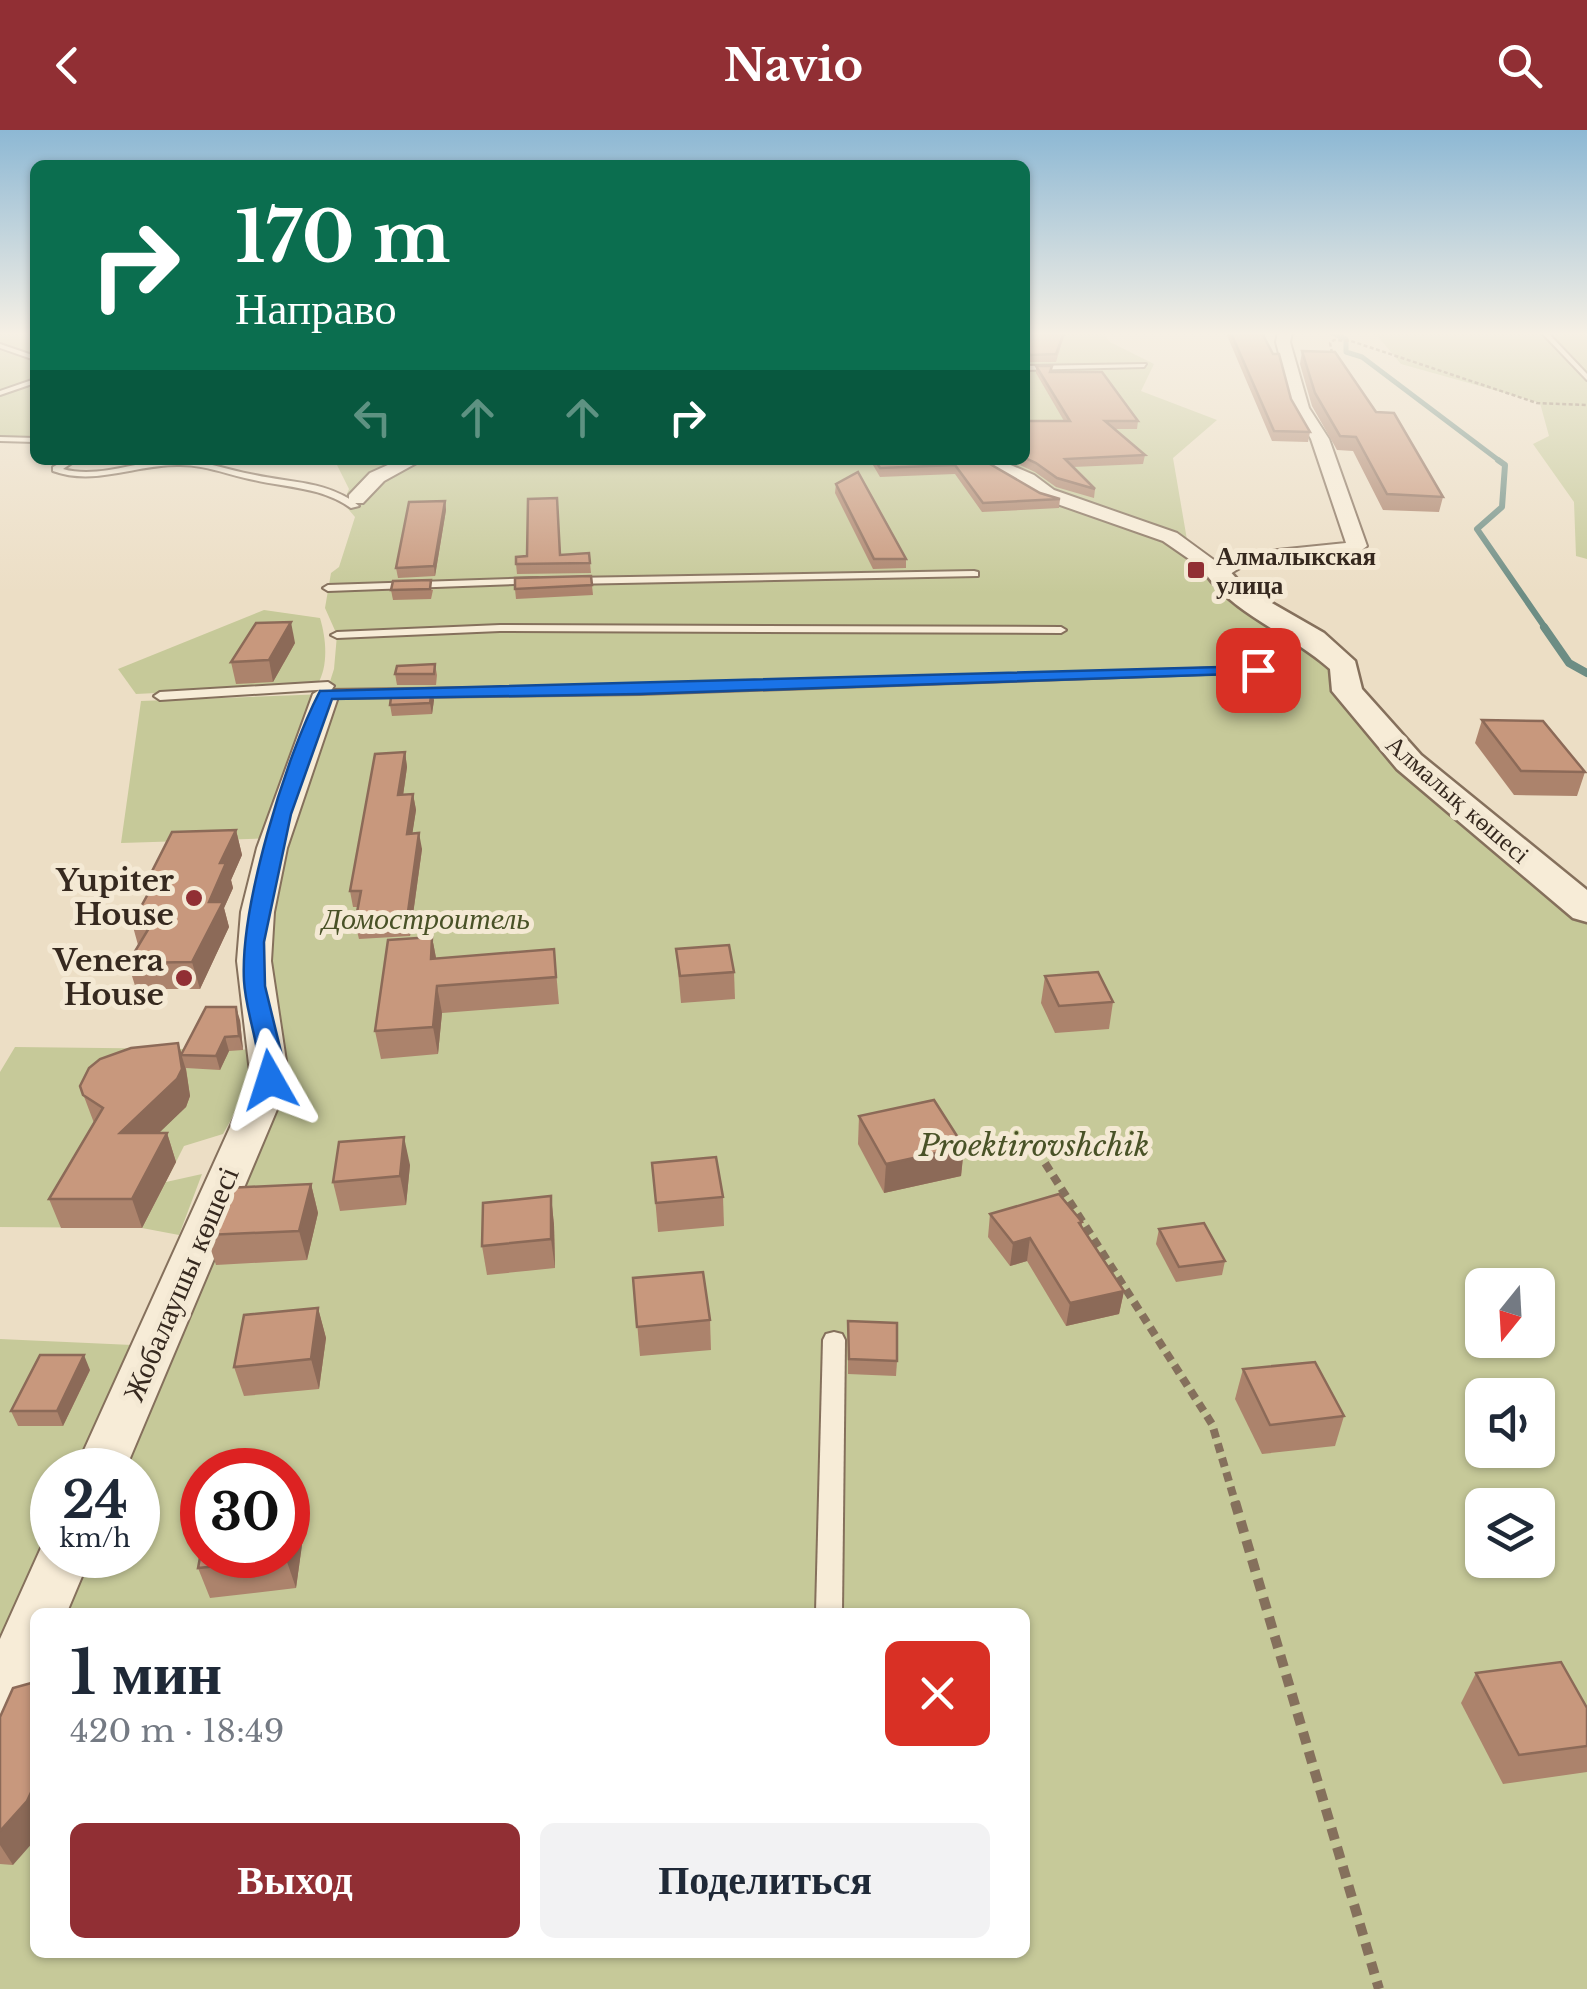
<!DOCTYPE html>
<html lang="ru">
<head>
<meta charset="utf-8">
<style>
	:root { --surface:#fff; --page:#f2f2f3; --text:#1f2937; --muted:#747a83; --accent:#912f34 }
	body { margin:0; font-family:"Libre Baskerville",serif; background:var(--page); color:var(--text); height:100vh; display:flex; flex-direction:column; font-size:38px; white-space:nowrap }
	* { box-sizing:border-box; margin:0 }
	p { font-size:32px; color:var(--muted) }
	.icon { flex:none; width:55px; height:55px; fill:none; stroke:currentColor; stroke-width:2; stroke-linecap:round; stroke-linejoin:round }
	.map { position:relative; flex:1; overflow:hidden }
	.side { position:absolute; left:30px; top:1478px; width:1000px; height:350px; display:flex; flex-direction:column; background:var(--surface); border-radius:15px; box-shadow:0 2px 8px #0004 }
	.side>* { flex:none }
	.guide { position:absolute; left:30px; top:30px; width:1000px; height:305px; border-radius:15px; box-shadow:0 2px 8px #0004; background:#0b6e4f; color:#fff; overflow:hidden }
	.needle { width:65px; rotate:198deg }
	.controls { position:absolute; left:1465px; top:1138px; display:grid; gap:20px }
	.controls a { display:grid; place-items:center; width:90px; height:90px; border-radius:15px; background:var(--surface); box-shadow:0 2px 8px #0004; font-size:50px }
	.speed { position:absolute; left:30px; top:1318px; display:flex; gap:20px; font-size:50px; font-weight:700; text-align:center }
	.speed>* { display:grid; place-content:center; width:130px; height:130px; border-radius:50%; background:var(--surface); box-shadow:0 2px 8px #0004; line-height:1 }
	.speed small { font-size:25px; font-weight:400 }
	.speed .limit { border:15px solid #d22; background:#fff; color:#111 }
	.pin { position:absolute; display:grid; place-items:center; width:85px; height:85px; color:#fff; margin:-42px; border-radius:20px; box-shadow:0 5px 15px #0006 }
	.me { position:absolute; width:110px; margin:-55px; rotate:354deg; stroke-linejoin:round; filter:drop-shadow(0 0 8px #0008) }
	.turn { display:flex; align-items:center; gap:35px; height:210px; padding:0 40px; font-size:45px }
	.turn .icon { width:130px; height:130px; stroke-width:2.5 }
	.turn b { display:block; font-size:70px; line-height:85px }
	.lanes { display:flex; align-items:center; height:95px; padding:0 40px; background:#0003; justify-content:center; gap:50px; direction:ltr }
	.lanes .off { opacity:.35 }
	.round { display:grid; place-items:center; flex:none; width:105px; height:105px; border-radius:15px; background:var(--page) }
	.headline { display:flex; align-items:center; justify-content:space-between; height:170px; padding:0 40px }
	h1 { font-size:60px; font-weight:800; line-height:75px }
	.action { display:flex; gap:20px; margin-top:auto; padding:20px 40px }
	.action a { flex:1; height:115px; border-radius:15px; background:var(--accent); color:#fff; font-size:40px; font-weight:800; line-height:115px; text-align:center }
	.action a+a { background:var(--page); color:var(--text) }
	header { display:flex; justify-content:space-between; align-items:center; height:130px; padding:0 40px; background:var(--accent); color:#fff; font-size:45px; font-weight:800 }
	.map>svg:first-child { display:block }
	.green { fill:#c6c999; fill-rule:evenodd }
	.lines { fill:none; stroke-linecap:round; stroke-linejoin:round }
	.stream-far2 { stroke:#6d8d84; stroke-width:5 }
	.stream-far1 { stroke:#6d8d84; stroke-width:6 }
	.stream { stroke:#6d8d84; stroke-width:8 }
	.service-casing { stroke:#85705c; stroke-width:4 }
	.minor-casing { stroke:#85705c; stroke-width:4 }
	.tertiary-casing { stroke:#85705c; stroke-width:5 }
	.path-far2 { stroke:#85705c; stroke-width:2.5; stroke-dasharray:4 2.5; stroke-linecap:butt }
	.path-far1 { stroke:#85705c; stroke-width:8; stroke-dasharray:9 6; stroke-linecap:butt }
	.path { stroke:#85705c; stroke-width:10; stroke-dasharray:12 8; stroke-linecap:butt }
	.service { fill:#f7ecd7; fill-rule:evenodd }
	.minor { fill:#f7ecd7; fill-rule:evenodd }
	.tertiary { fill:#f7ecd7; fill-rule:evenodd }
	.wall { fill:#ac836c }
	.shaded-wall { fill:#8c6a58 }
	.building { fill:#c8987d; stroke:#8c6a58; stroke-width:2.5 }
	.route { fill:#1a73e8; stroke:#114b97; stroke-width:2.5 }
	.poi-dot { fill:#912f34; stroke:#f4e9d4; stroke-width:4 }
	.labels { text-anchor:middle; stroke-width:10; stroke-linejoin:round; paint-order:stroke }
	.far-poi-label { font-size:25px; font-weight:bold; fill:#36291f; stroke:#f4e9d4; text-anchor:start }
	.far-street-label { font-size:25px; fill:#36291f; stroke:#f4e9d4 }
	.poi-label { font-size:30px; font-weight:bold; fill:#36291f; stroke:#f4e9d4; text-anchor:end }
	.park-label { font-size:30px; font-style:italic; fill:#495227; stroke:#f4e9d4 }
	.street-label { font-size:30px; fill:#36291f; stroke:#f4e9d4 }
</style>
</head>
<body>
<header><svg class="icon" aria-label="back" viewBox="0 0 24 24"><path d="M15 5l-7 7 7 7"/></svg>Navio<svg class="icon" aria-label="search" viewBox="0 0 24 24"><circle cx="10" cy="10" r="6"/><path d="M15 15l6 6"/></svg></header>
<div class="map">
<svg width="1587" height="1859" viewBox="0 0 1587 1859">
	<rect width="100%" height="100%" fill="#ecdec5"/>
	<g class="green">
		<path d="M0,203H35V307L0,306Z"/>
		<path d="M1025,203H1103L1110,212L1154,234L1141,261L1217,290L1173,328L1192,439L1314,509L1347,561L1587,780V1859H0V1209L154,1216L269,922L223,1004L184,1016L166,1052L202,1044L179,1105L142,1098L0,1097V942L15,917L269,920L254,855L276,708L121,713L141,571L326,564L334,539L337,505L325,478L331,443L339,437L355,387L343,373L349,359L335,331L318,330H1025ZM1482,1155H1538V1210H1482ZM1482,1265H1538V1320H1482ZM52,1340H138V1425H52ZM202,1340H288V1425H202ZM1482,1375H1538V1430H1482ZM35,1482H1025V1822H35Z"/>
		<path d="M1375,203H1587V429L1576,426L1574,372L1533,314L1549,306L1540,273L1401,234Z"/>
		<path d="M264,480L320,488C326,508 329,536 317,555L136,564L118,539Z"/>
	</g>
	<g class="lines">
		<path class="stream-far2" d="M1332,203L1346,209V222L1362,227L1501,332"/>
		<path class="stream-far1" d="M1498,330L1505,335L1502,377L1477,399L1546,499"/>
		<path class="stream" d="M1544,497L1569,533L1587,543"/>
		<defs>
			<g id="service">
				<path d="M1542,203H1548L1587,244V250Z"/>
				<path d="M0,214L35,226V230L0,218Z"/>
				<path d="M1146,234L1144,237L1025,240V236Z"/>
				<path d="M35,249V253L0,265V261Z"/>
				<path d="M0,307L35,308V312L0,311Z"/>
				<path d="M66,330H76L63,339C98,349 136,331 171,330C201,329 227,340 255,345C291,353 329,351 359,376L351,378C321,357 289,358 254,350C228,345 204,334 177,335C135,335 94,356 53,341V337Z"/>
				<path d="M974,441L978,442V446L569,454L564,451L569,448Z"/>
				<path d="M538,448L543,451L542,453L328,461L323,458L328,455Z"/>
				<path d="M500,495L1061,497L1066,500L1061,503L500,501L337,508L331,505L337,502Z"/>
				<path d="M1258,537L1262,538V542L640,564L326,568L320,564L326,560L640,556Z"/>
				<path d="M328,552L334,556L332,559L160,570L154,566L160,562Z"/>
				<path d="M834,1202L842,1204L845,1210L842,1482H816L823,1210L826,1204Z"/>
			</g>
			<g id="minor">
				<path d="M1278,203H1292L1290,212L1309,278L1329,309L1367,416C1343,438 1280,429 1247,435C1236,438 1229,447 1218,449L1163,411L1040,368L1020,353L975,330H999L1034,345L1054,360L1177,403L1218,433L1237,424L1346,413L1311,309L1293,278L1276,212Z"/>
				<path d="M399,330H422L384,351L363,373H349V365L370,343Z"/>
				<path d="M326,556L339,564L287,718L274,782L271,831L289,951L125,1340H75L251,951L237,831L241,782L257,718L313,564Z"/>
				<path d="M52,1406V1425H91L67,1482H35V1561L21,1594L0,1603V1509L45,1409Z"/>
			</g>
			<path id="tertiary" d="M1218,435L1227,438L1244,457L1324,503L1355,531L1362,559L1421,625L1587,760V792L1573,788L1397,639L1332,561L1330,539C1291,504 1236,486 1205,443Z"/>
		</defs>
		<use href="#service" class="service-casing"/>
		<use href="#minor" class="minor-casing"/>
		<use href="#tertiary" class="tertiary-casing"/>
		<path class="path-far2" d="M1332,223L1330,213L1334,210L1351,211L1537,273L1587,275"/>
		<path class="path-far1" d="M1029,1008L1212,1294L1236,1375"/>
		<path class="path" d="M1235,1372L1379,1859"/>
		<use href="#service" class="service"/>
		<use href="#minor" class="minor"/>
		<use href="#tertiary" class="tertiary"/>
	</g>
	<g class="wall">
		<path d="M1025,203H1065L1056,232H1029L1025,226Z"/>
		<path d="M1226,203H1262L1291,269L1310,302L1308,312L1272,311Z"/>
		<path d="M1302,221L1376,282L1443,367L1439,382L1383,380L1353,321L1337,320L1312,276L1300,234Z"/>
		<path d="M1036,236L1052,242L1138,291L1137,299H1114L1145,325L1143,334L1073,337L1095,359L1094,368L1056,357L1035,342L1009,330H1025V291H1064L1036,243Z"/>
		<path d="M870,330H983L1040,363L1060,369L1059,378L982,382L955,344L880,347Z"/>
		<path d="M836,354L906,429V438L873,439L835,363Z"/>
		<path d="M445,371L446,380L435,446L398,448L396,438Z"/>
		<path d="M589,423L591,443L517,444L516,434L560,425Z"/>
		<path d="M591,446L593,465L516,469L515,459Z"/>
		<path d="M393,451L433,460L431,469L393,470L391,460Z"/>
		<path d="M295,513L273,552L236,554L231,532Z"/>
		<path d="M435,534L437,545L436,555H397L395,544Z"/>
		<path d="M434,570L432,584L392,586L390,575Z"/>
		<path d="M1482,590L1585,642L1577,666L1514,665L1475,613Z"/>
		<path d="M405,622L407,637L403,665L413,664L416,680L412,704L422,719L410,806L359,809L355,793L358,777H353L350,761Z"/>
		<path d="M236,700L242,725L231,750L233,758L224,778L229,797L200,859H136L128,833L138,815L132,793L149,762L146,753Z"/>
		<path d="M432,807L436,828L554,819L559,874L442,883L438,924L381,929L375,901Z"/>
		<path d="M676,819L734,842L735,869L681,873Z"/>
		<path d="M1045,846L1113,872L1109,899L1055,903L1041,873Z"/>
		<path d="M240,890L243,920L229,921L220,940L186,938L190,966L186,977L158,1003H167L176,1032L142,1098H61L49,1069L94,993L80,956L178,913L182,924Z"/>
		<path d="M859,986L964,1017L961,1046L884,1063L858,1014Z"/>
		<path d="M652,1033L723,1067L724,1096L658,1102Z"/>
		<path d="M410,1035L406,1075L340,1081L333,1052Z"/>
		<path d="M311,1054L318,1083L307,1130L216,1135L206,1105Z"/>
		<path d="M551,1066L554,1095L555,1138L487,1145L482,1116Z"/>
		<path d="M990,1084L1082,1092V1097L1124,1161L1119,1184L1066,1196L1027,1131L1010,1136L988,1107Z"/>
		<path d="M1159,1099L1225,1131L1222,1145L1176,1152L1156,1114Z"/>
		<path d="M633,1148L710,1190L711,1220L640,1226Z"/>
		<path d="M318,1178L326,1208L319,1259L244,1266L234,1237Z"/>
		<path d="M848,1191L897,1231L896,1246L848,1244Z"/>
		<path d="M1243,1239L1344,1286L1335,1316L1262,1324L1235,1269Z"/>
		<path d="M90,1240L63,1296H18L11,1281Z"/>
		<path d="M305,1393L296,1458L210,1468L198,1438Z"/>
		<path d="M1476,1543L1587,1578V1642L1503,1654L1461,1573Z"/>
		<path d="M0,1587L13,1735L0,1734Z"/>
	</g>
	<g class="shaded-wall">
		<path d="M445,371L446,380L435,446L434,436Z"/>
		<path d="M291,492L295,513L273,552L269,530Z"/>
		<path d="M432,559L434,570L432,584L430,573Z"/>
		<path d="M405,622L407,637L401,680L398,665Z"/>
		<path d="M413,664L416,680L410,719L407,704Z"/>
		<path d="M236,700L242,725L231,750L233,758L224,778L229,797L200,859L192,832L220,733Z"/>
		<path d="M419,703L422,719L410,806L407,789Z"/>
		<path d="M432,807L437,833L431,829Z"/>
		<path d="M437,856L442,883L438,924L433,897Z"/>
		<path d="M236,877L240,890L243,920L239,906Z"/>
		<path d="M225,907L229,921L220,940L216,926Z"/>
		<path d="M178,913L186,940L190,966L186,977L130,1031L120,1003Z"/>
		<path d="M167,1003L176,1032L142,1098L132,1069Z"/>
		<path d="M404,1007L410,1035L406,1075L400,1046Z"/>
		<path d="M964,1017L961,1046L884,1063L886,1034Z"/>
		<path d="M311,1054L318,1083L307,1130L299,1101Z"/>
		<path d="M551,1066L554,1095L555,1138L551,1109Z"/>
		<path d="M1030,1108L1027,1131L1010,1136L1013,1113Z"/>
		<path d="M1124,1161L1119,1184L1066,1196L1070,1173Z"/>
		<path d="M318,1178L326,1208L319,1259L311,1229Z"/>
		<path d="M84,1225L90,1240L63,1296L57,1281Z"/>
		<path d="M295,1363L305,1393L296,1458L286,1429Z"/>
		<path d="M35,1654V1710L13,1735L0,1715V1701Z"/>
	</g>
	<g class="building">
		<path d="M1025,203H1064L1056,224L1030,225L1025,217Z"/>
		<path d="M1231,203H1262L1273,224H1279L1291,269L1310,302L1274,301Z"/>
		<path d="M1302,221L1335,222L1376,282L1394,283L1443,367L1387,364L1356,307L1340,306L1315,263Z"/>
		<path d="M1036,236H1052L1050,242H1102L1138,291H1105L1145,325L1065,329L1095,359L1057,348L1036,333L1025,328V291H1070Z"/>
		<path d="M875,330H983L1040,363L1060,369L983,373L955,335L880,338Z"/>
		<path d="M858,342L906,429H874L836,354Z"/>
		<path d="M557,368L560,425L589,423L590,433L516,434V427L527,426L528,369Z"/>
		<path d="M445,371L434,436L396,438L409,372Z"/>
		<path d="M591,446L592,455L515,459V448Z"/>
		<path d="M431,450L430,459L391,460L393,451Z"/>
		<path d="M291,492L269,530L231,532L256,493Z"/>
		<path d="M435,534L434,544H395L397,536Z"/>
		<path d="M432,559L430,573L390,575L392,560Z"/>
		<path d="M1482,590L1543,591L1585,642L1521,641Z"/>
		<path d="M405,622L398,665L413,664L407,704L419,703L407,789L355,793L361,761H350L375,624Z"/>
		<path d="M236,700L220,733H226L209,772H223L192,832L128,833L152,793H132L154,753H146L172,702Z"/>
		<path d="M432,807L431,829L554,819L556,847L437,856L433,897L375,901L388,810Z"/>
		<path d="M729,815L734,842L680,846L676,819Z"/>
		<path d="M1098,842L1113,872L1059,876L1045,846Z"/>
		<path d="M206,877H236L239,906L225,907L216,926L181,925Z"/>
		<path d="M178,913L182,939L177,949L120,1003H167L132,1069H49L103,978L83,965L80,956L89,938L100,929L131,918Z"/>
		<path d="M934,970L964,1017L886,1034L859,986Z"/>
		<path d="M404,1007L400,1046L333,1052L339,1012Z"/>
		<path d="M716,1027L723,1067L656,1073L652,1033Z"/>
		<path d="M311,1054L299,1101L206,1105L227,1058Z"/>
		<path d="M1059,1064L1082,1092L1079,1093L1124,1161L1070,1173L1030,1108L1013,1113L990,1084Z"/>
		<path d="M551,1066V1109L482,1116L483,1073Z"/>
		<path d="M1204,1093L1225,1131L1179,1137L1159,1099Z"/>
		<path d="M703,1142L710,1190L637,1197L633,1148Z"/>
		<path d="M318,1178L311,1229L234,1237L244,1185Z"/>
		<path d="M848,1191L897,1193V1231L849,1229Z"/>
		<path d="M40,1225H84L57,1281H11Z"/>
		<path d="M1315,1232L1344,1286L1270,1295L1243,1239Z"/>
		<path d="M295,1363L288,1417V1364Z"/>
		<path d="M202,1417V1425H286V1429L198,1438Z"/>
		<path d="M1561,1532L1587,1578V1616L1519,1625L1476,1543Z"/>
		<path d="M35,1552V1654L27,1671L0,1701V1587L13,1558Z"/>
	</g>
	<linearGradient id="sky" x2="0" y2="1"><stop stop-color="#8db8d4"/><stop offset="0.44" stop-color="#f6f0e5"/><stop offset="1" stop-color="#f6f0e5" stop-opacity="0"/></linearGradient>
	<rect width="1587" height="463" fill="url(#sky)"/>
	<path class="route" d="M1258,536L1263,537V543L640,564L332,569L291,684L264,812L265,856L283,930L282,950L270,958L259,950C261,916 246,885 244,851C240,777 285,628 320,561Z"/>
	<g class="poi-dot">
		<rect x="1186" y="430" width="20" height="20" rx="5"/>
		<circle cx="194" cy="768" r="10"/>
		<circle cx="184" cy="848" r="10"/>
	</g>
	<g class="labels">
		<g class="far-poi-label">
			<text x="1216" y="435">Алмалыкская<tspan x="1216" dy="29">улица</tspan></text>
		</g>
		<g class="far-street-label">
			<text transform="translate(1458 669) rotate(41)" y="9">Алмалық көшесі</text>
		</g>
		<g class="poi-label">
			<text x="174" y="761">Yupiter<tspan x="174" dy="34">House</tspan></text>
			<text x="164" y="841">Venera<tspan x="164" dy="34">House</tspan></text>
		</g>
		<g class="park-label">
			<text x="426" y="799">Домостроитель</text>
			<text x="1034" y="1026">Proektirovshchik</text>
		</g>
		<g class="street-label">
			<text transform="translate(181 1154) rotate(-67)" y="10">Жобалаушы көшесі</text>
		</g>
	</g>
</svg>
<div class="controls">
<a><svg class="needle" viewBox="-14 -14 28 28"><path d="M0-13l5 13h-10z" fill="#e53935"/><path d="M0 13l5-13h-10z" fill="#747a83"/></svg></a>
<a><svg class="icon" aria-label="sound" viewBox="0 0 24 24"><path d="M4 9h4l5-4v14l-5-4H4zM17 9q2 3 0 6"/></svg></a>
<a><svg class="icon" aria-label="layers" viewBox="0 0 24 24"><path d="M12 4l9 5-9 5-9-5zM3 14l9 5 9-5"/></svg></a>
</div>
<div class="speed"><div>24<small>km/h</small></div><div class="limit">30</div></div>
<div class="pin" style="left:1258px;top:540px;background:#d93025"><svg class="icon" aria-label="arrive" viewBox="0 0 24 24"><path d="M6 21V4h12l-3 4 3 4H6"/></svg></div>
<svg class="me" style="left:270px;top:950px" viewBox="-20 -20 40 40"><path d="M0-17L14 15 0 8-14 15z" fill="#1a73e8" stroke="#fff" stroke-width="4"/></svg>
<div class="guide">
<div class="turn"><svg class="icon" aria-label="right" viewBox="0 0 24 24"><path d="M7 20v-9h11M14 6l5 5-5 5"/></svg><div><b>170 m</b>Направо</div></div>
<div class="lanes"><svg class="icon off" aria-label="left" viewBox="0 0 24 24"><path d="M17 20v-9H6M10 6l-5 5 5 5"/></svg><svg class="icon off" aria-label="ahead" viewBox="0 0 24 24"><path d="M12 20V5M6 11l6-6 6 6"/></svg><svg class="icon off" aria-label="ahead" viewBox="0 0 24 24"><path d="M12 20V5M6 11l6-6 6 6"/></svg><svg class="icon" aria-label="right" viewBox="0 0 24 24"><path d="M7 20v-9h11M14 6l5 5-5 5"/></svg></div>
</div>
<section class="side">
<div class="headline"><div><h1>1 мин</h1><p>420 m · 18:49</p></div><a class="round" style="background:#d93025;color:#fff"><svg class="icon" aria-label="close" viewBox="0 0 24 24"><path d="M6 6l12 12M18 6L6 18"/></svg></a></div>
<div class="action"><a>Выход</a><a>Поделиться</a></div>
</section>
</div>
</body>
</html>
